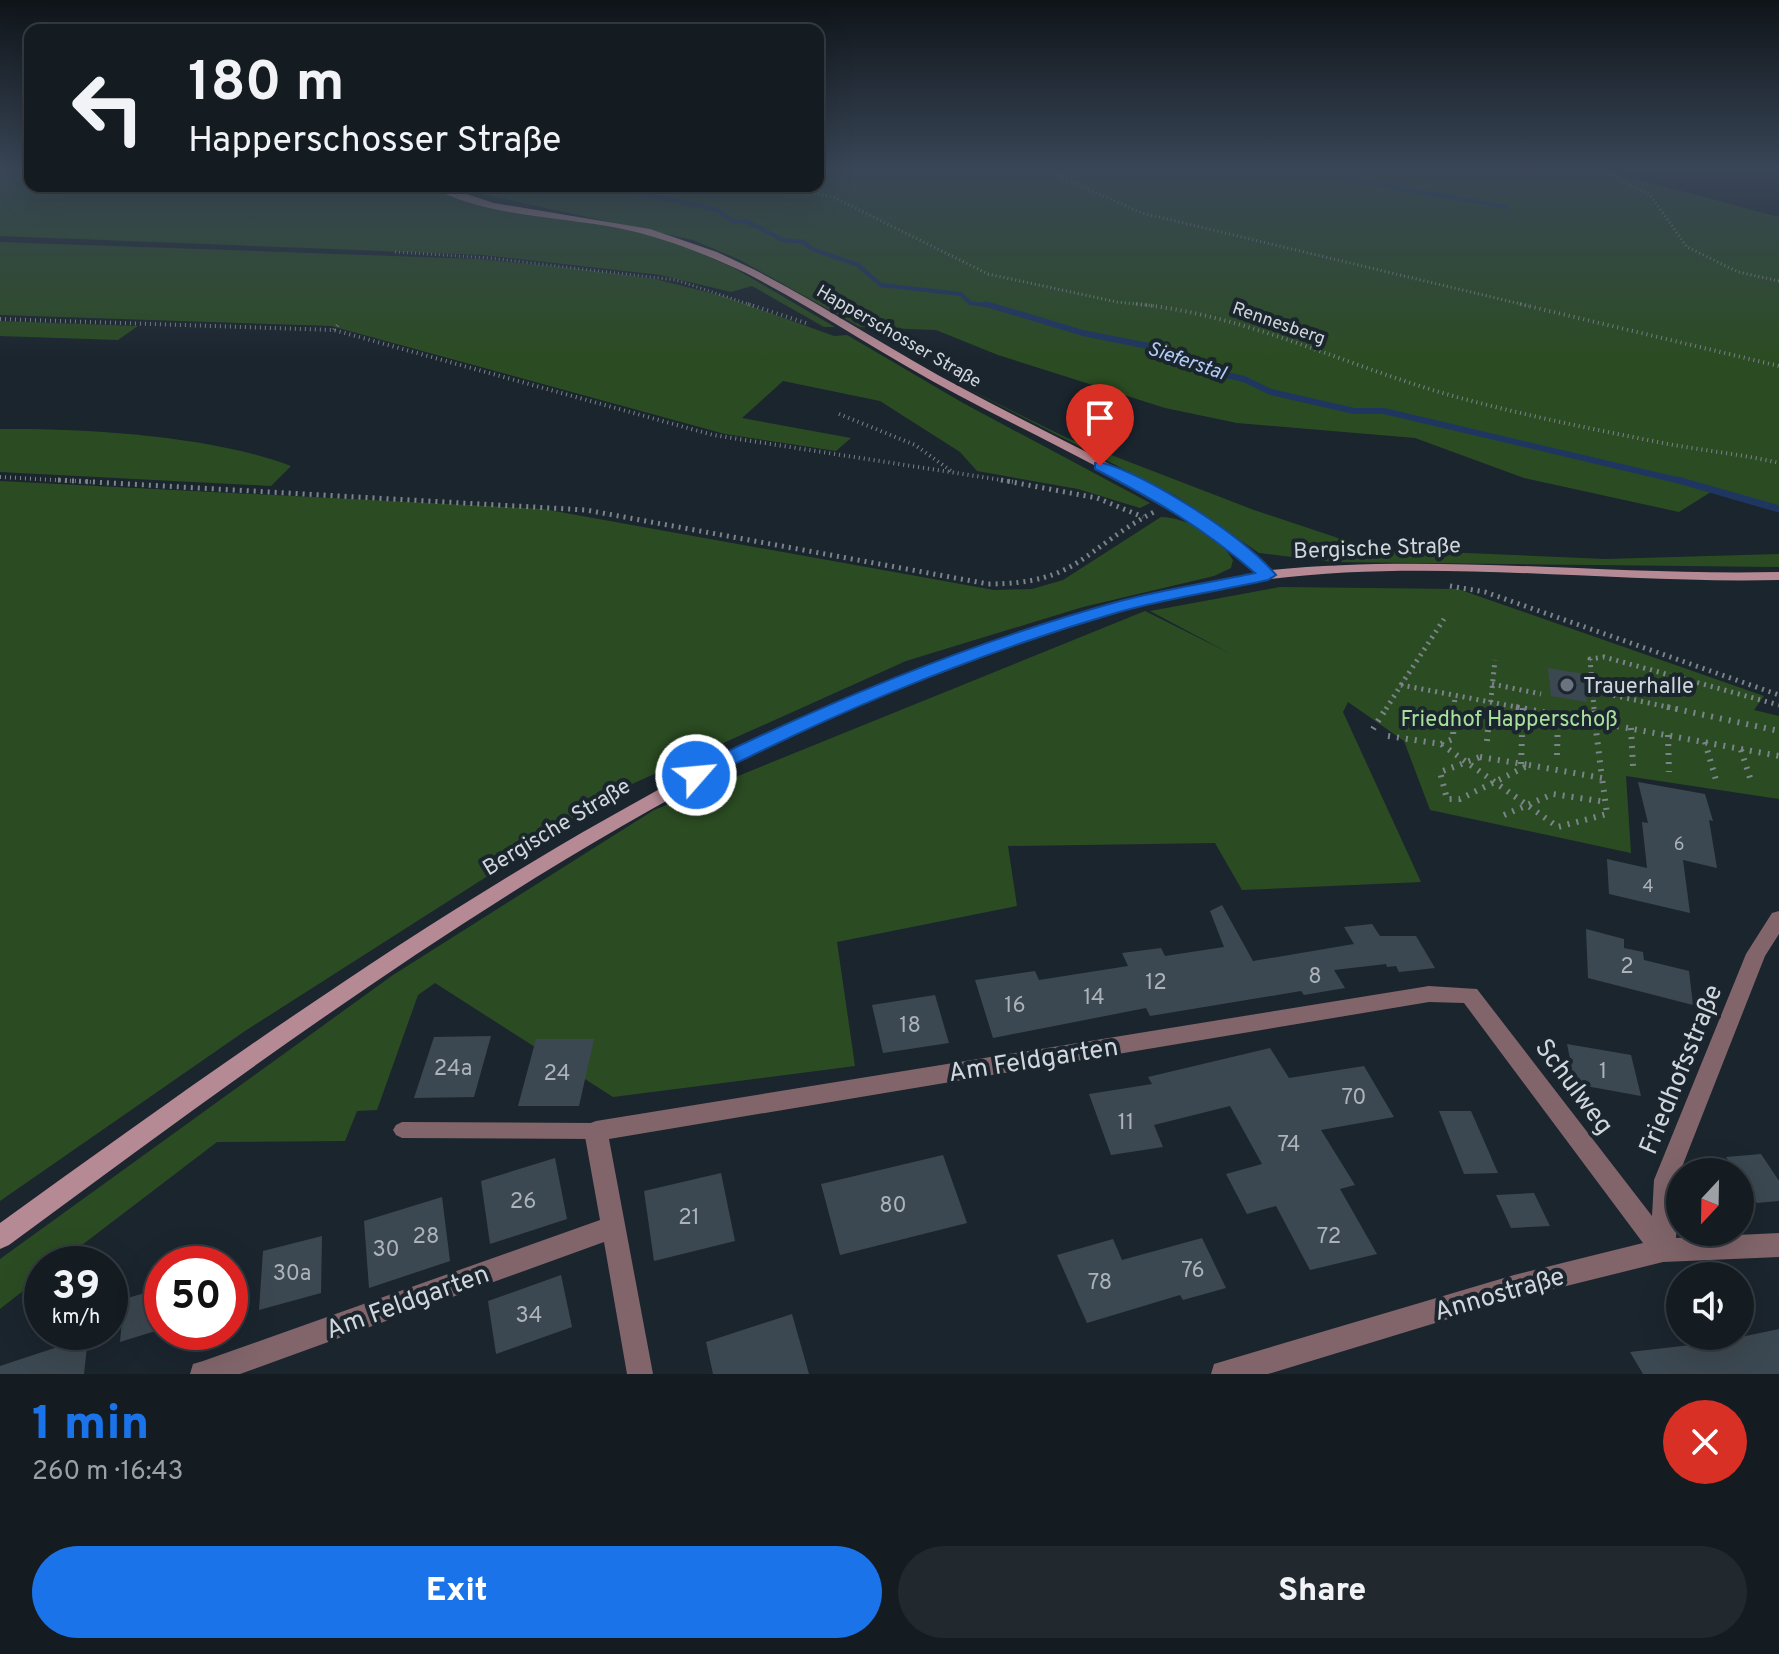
<!DOCTYPE html>
<html lang="en">
<head>
<meta charset="utf-8">
<style>
	:root { --surface:#141c22; --page:#21292f; --text:#f1f3f6; --muted:#9da1a5; --line:#333a40; --accent:#1a73e8 }
	body { margin:0; font-family:Overpass,sans-serif; background:var(--page); color:var(--text); height:100vh; display:flex; flex-direction:column; font-size:30px; white-space:nowrap }
	* { box-sizing:border-box; margin:0 }
	p { font-size:26px; color:var(--muted) }
	.icon { flex:none; width:44px; height:44px; fill:none; stroke:currentColor; stroke-width:2; stroke-linecap:round; stroke-linejoin:round }
	.map { position:relative; height:1374px; overflow:hidden }
	.panel { display:flex; flex-direction:column; background:var(--surface); flex:1 }
	.panel>* { flex:none }
	.hud { position:absolute; left:24px; top:24px; width:800px; height:168px; border-radius:16px; box-shadow:0 8px 32px #0002,0 0 0 2px var(--line); background:#141c22; color:var(--text); overflow:hidden }
	.needle { width:52px; rotate:202deg }
	.buttons { position:absolute; left:1666px; top:1158px; display:grid; gap:16px }
	.buttons a { display:grid; place-items:center; width:88px; height:88px; border-radius:50%; background:var(--surface); box-shadow:0 8px 32px #0002,0 0 0 2px var(--line); font-size:40px }
	.speed { position:absolute; left:24px; top:1246px; display:flex; gap:16px; font-size:40px; font-weight:700; text-align:center }
	.speed>* { display:grid; place-content:center; width:104px; height:104px; border-radius:50%; background:var(--surface); box-shadow:0 8px 32px #0002,0 0 0 2px var(--line); line-height:1 }
	.speed small { font-size:20px; font-weight:400 }
	.speed .limit { border:12px solid #d22; background:#fff; color:#111 }
	.pin { position:absolute; display:grid; place-items:center; width:68px; height:68px; color:#fff; margin:-82px -34px; border-radius:50% 50% 50% 0; rotate:-45deg; box-shadow:0 0 8px #0007 }
	.pin .icon { rotate:45deg }
	.me { position:absolute; width:88px; margin:-44px; rotate:63deg; stroke-linejoin:round; filter:drop-shadow(0 0 6px #0008) }
	.turn { display:flex; align-items:center; gap:28px; height:168px; padding:0 32px; font-size:36px }
	.turn .icon { width:104px; height:104px; stroke-width:2.5 }
	.turn b { display:block; font-size:56px; line-height:68px }
	.round { display:grid; place-items:center; flex:none; width:84px; height:84px; border-radius:42px; background:var(--page) }
	.headline { display:flex; align-items:center; justify-content:space-between; height:136px; padding:0 32px }
	h1 { font-size:48px; font-weight:800; line-height:60px; color:var(--accent) }
	.cta { display:flex; gap:16px; margin-top:auto; padding:16px 32px }
	.cta a { flex:1; height:92px; border-radius:48px; background:var(--accent); color:#fff; font-size:32px; font-weight:800; line-height:92px; text-align:center }
	.cta a+a { background:var(--page); color:var(--text) }
	.map>svg:first-child { display:block }
	.green { fill:#2b4c22 }
	.lines { fill:none; stroke-linecap:round; stroke-linejoin:round }
	.stream-far2 { stroke:#1f3661; stroke-width:4 }
	.stream-far1 { stroke:#1f3661; stroke-width:6 }
	.stream { stroke:#1f3661; stroke-width:7 }
	.building { fill:#3c4851 }
	.path-far3 { stroke:#7b838b; stroke-width:3; stroke-dasharray:1 3; stroke-linecap:butt }
	.path-far2 { stroke:#7b838b; stroke-width:4; stroke-dasharray:1 4; stroke-linecap:butt }
	.path-far1 { stroke:#7b838b; stroke-width:5; stroke-dasharray:2 5; stroke-linecap:butt }
	.path { stroke:#7b838b; stroke-width:6; stroke-dasharray:2 7; stroke-linecap:butt }
	.lane { fill:#81656b; fill-rule:evenodd }
	.street { fill:#81656b; fill-rule:evenodd }
	.secondary { fill:#b68a94; fill-rule:evenodd }
	.route { fill:#1a73e8; stroke:#114b97; stroke-width:2 }
	.worship-dot { fill:#6b7280; stroke:#1b252e; stroke-width:3 }
	.labels { text-anchor:middle; stroke-width:8; stroke-linejoin:round; paint-order:stroke }
	.far-street-label { font-size:18px; fill:#d0d6dc; stroke:#1b252e }
	.number-label { font-size:18px; fill:#abb2b9 }
	.far-water-label { font-size:20px; font-style:italic; fill:#b3ccf7; stroke:#1b252e }
	.street-label { font-size:22px; fill:#d0d6dc; stroke:#1b252e }
	.poi-label { font-size:22px; fill:#d0d6dc; stroke:#1b252e; text-anchor:start }
	.park-label { font-size:22px; fill:#a8e09a; stroke:#1b252e }
	.near-number-label { font-size:22px; fill:#abb2b9 }
	.near-street-label { font-size:26px; fill:#d0d6dc; stroke:#1b252e }
</style>
</head>
<body>
<div class="map">
<svg width="1779" height="1374" viewBox="0 0 1779 1374">
	<rect width="100%" height="100%" fill="#1b252e"/>
	<g class="green">
		<path d="M0,168H30V186H425L470,201L628,229L672,241L734,268L835,327H824L752,286L731,292L660,275L483,255L0,236Z"/>
		<path d="M818,168H1594L1779,217V508L1714,490L1679,512L1524,478L1415,438L1237,423L1165,408L998,355L936,330L860,327L740,260L693,240L445,186H818Z"/>
		<path d="M0,242L478,259L580,269L655,279L723,296L834,336L847,335L963,403L1150,503L1140,508L1078,489L977,471L960,452L880,401L783,381L742,418L851,438L836,451L725,434L331,326L0,315Z"/>
		<path d="M0,321L138,326L118,340L0,336Z"/>
		<path d="M956,383L1067,438L1254,510L1371,549L1605,559L1779,554V567L1333,562L1259,553L1176,496Z"/>
		<path d="M0,429C85,428 213,436 291,466L271,486L0,472Z"/>
		<path d="M0,481L543,509L994,590L1032,589L1063,580L1161,517C1187,517 1220,538 1233,560L1231,568L1214,576L1083,607L906,661L632,784L245,1031L0,1201Z"/>
		<path d="M1280,587L1458,589L1764,696L1754,710L1779,716V799L1626,776L1631,853L1430,810L1404,741L1348,702L1343,712L1421,882L1242,890L1215,843L1008,846L1017,906L837,942L855,1066L613,1097L435,983L418,995L377,1110L357,1111L345,1141L217,1142L57,1264H42V1276L0,1309V1259L393,975L654,810L1145,611L1231,654L1150,611Z"/>
	</g>
	<g class="lines">
		<g class="stream-far2">
			<path d="M1310,168L1364,182L1506,207"/>
			<path d="M609,186L717,210L732,221L748,222L783,240L803,242L812,249L858,265L881,285L961,294L970,303L993,306"/>
		</g>
		<path class="stream-far1" d="M986,304L1083,333L1168,350L1199,369L1244,379L1271,392L1354,411H1384L1685,482"/>
		<path class="stream" d="M1678,480L1779,509"/>
	</g>
	<g class="building">
		<path d="M1548,668L1584,674L1587,702L1551,696Z"/>
		<path d="M1638,782L1705,794L1713,821L1709,820L1717,868L1683,860L1690,913L1609,894L1607,859L1647,868L1642,822L1648,823Z"/>
		<path d="M1222,905L1253,961L1354,944L1344,927L1372,924L1380,936H1416L1435,968L1399,972L1396,966L1387,967L1386,964L1334,970L1345,988L1304,995L1301,991L1150,1016L1146,1008L993,1038L975,980L1035,971L1039,980L1128,966L1122,953L1161,948L1165,956L1224,947L1210,911Z"/>
		<path d="M1586,929L1624,939V948L1643,952L1644,960L1689,971L1693,1005L1588,978Z"/>
		<path d="M935,995L949,1043L883,1053L872,1005Z"/>
		<path d="M491,1036L474,1097L414,1098L434,1037Z"/>
		<path d="M536,1039H594L579,1106H518Z"/>
		<path d="M1567,1044L1631,1055L1641,1096L1575,1084Z"/>
		<path d="M1270,1048L1289,1078L1364,1066L1394,1117L1321,1130L1355,1185L1340,1189L1377,1254L1310,1270L1276,1206L1247,1214L1226,1174L1262,1164L1230,1106L1154,1125L1163,1147L1111,1155L1089,1094L1152,1084L1148,1077Z"/>
		<path d="M1439,1111H1471L1498,1173L1464,1174Z"/>
		<path d="M1761,1154L1779,1181V1201L1757,1203L1740,1178V1172H1736L1726,1157Z"/>
		<path d="M943,1155L967,1223L840,1255L821,1184Z"/>
		<path d="M555,1158L567,1219L490,1244L481,1181Z"/>
		<path d="M721,1173L735,1241L654,1261L644,1191Z"/>
		<path d="M1534,1193L1550,1226L1511,1228L1496,1195Z"/>
		<path d="M442,1197L450,1261L369,1288L364,1221Z"/>
		<path d="M322,1236L321,1293L259,1310L263,1251Z"/>
		<path d="M1202,1238L1226,1288L1183,1300L1180,1295L1087,1323L1057,1255L1113,1239L1122,1260Z"/>
		<path d="M561,1275L572,1327L496,1354L488,1301Z"/>
		<path d="M162,1288V1329L120,1342L124,1299Z"/>
		<path d="M792,1314L809,1374H713L706,1342Z"/>
		<path d="M1779,1329V1374H1643L1630,1352L1717,1342Z"/>
		<path d="M88,1337L84,1374H0V1366Z"/>
	</g>
	<g class="lines">
		<g class="path-far3">
			<path d="M1041,168L1142,213L1529,306"/>
			<path d="M1598,168L1650,195L1687,247L1738,272L1779,281"/>
			<path d="M779,186L833,197L988,274L1117,302L1156,306"/>
			<path d="M395,252L489,258L676,280L754,306"/>
		</g>
		<g class="path-far2">
			<path d="M748,304L806,323"/>
			<path d="M1136,304C1253,315 1355,371 1468,400C1529,416 1591,429 1653,441C1695,450 1737,453 1779,463"/>
			<path d="M1520,304L1779,366"/>
			<path d="M0,319L334,330L713,435L1014,482"/>
			<path d="M334,330L340,322"/>
			<path d="M839,414L915,445L954,473"/>
			<path d="M0,477L93,482"/>
		</g>
		<g class="path-far1">
			<path d="M58,480L586,510L988,584C1079,584 1083,549 1154,512"/>
			<path d="M1001,480L1097,498L1143,517"/>
			<path d="M1450,586L1485,592L1779,695"/>
			<path d="M1492,684L1541,694"/>
			<path d="M1401,685L1444,619"/>
			<path d="M1593,691L1677,709"/>
			<path d="M1386,709L1401,685L1527,709"/>
			<path d="M1454,709L1455,695"/>
			<path d="M1490,709L1495,660"/>
			<path d="M1594,709L1590,659L1604,657L1779,705"/>
		</g>
		<g class="path">
			<path d="M1516,707L1595,722L1594,707"/>
			<path d="M1667,707L1779,731"/>
			<path d="M1631,728L1633,766"/>
			<path d="M1373,729L1387,707"/>
			<path d="M1668,735L1669,772"/>
			<path d="M1388,736L1441,744L1558,827L1607,814L1602,778"/>
			<path d="M1487,741L1490,707"/>
			<path d="M1705,742L1716,780"/>
			<path d="M1441,744L1453,739L1454,707"/>
			<path d="M1741,750L1752,784"/>
			<path d="M1557,755L1558,715"/>
			<path d="M1480,757L1529,765L1460,799H1447L1440,772Z"/>
			<path d="M1521,764L1523,708"/>
			<path d="M1529,765L1602,778L1595,722L1779,756"/>
			<path d="M1504,815L1553,794L1606,802"/>
		</g>
		<path class="lane" d="M402,1122L596,1123L602,1126L605,1131L602,1136L596,1139L402,1138L396,1135L393,1130L396,1125Z"/>
		<path class="street" d="M1779,911V934L1765,956L1680,1172L1676,1238L1779,1233V1257L1663,1262L1514,1299L1268,1374H1211L1214,1364L1224,1361L1514,1275L1643,1243L1464,1003L1429,1002L609,1139L653,1374H627L604,1242L240,1374H190L193,1364L203,1361L600,1220L584,1131L588,1124L596,1121L1429,986L1477,989L1652,1216L1654,1180L1746,954L1772,913Z"/>
		<path class="secondary" d="M431,186H442L494,203L650,229L717,252L753,269C825,306 892,351 964,389C1069,446 1180,491 1271,570C1441,553 1609,576 1779,572V580C1610,584 1439,558 1270,579C1170,592 1072,625 978,659C901,688 825,718 752,755C487,891 248,1069 9,1245L0,1249V1223C239,1051 478,879 742,746C814,710 891,681 967,653C1061,618 1158,589 1257,573C1169,495 1061,450 958,395C886,357 819,311 746,273C705,254 663,237 618,228C563,217 478,216 431,186Z"/>
	</g>
	<linearGradient id="sky" x2="0" y2="1"><stop stop-color="#0f1419"/><stop offset="0.47" stop-color="#394657"/><stop offset="1" stop-color="#394657" stop-opacity="0"/></linearGradient>
	<rect width="1779" height="360" fill="url(#sky)"/>
	<path class="route" d="M1100,462C1150,476 1242,535 1276,575L1268,580C1219,591 1167,598 1119,612C975,654 837,711 703,780H689L686,775L689,770C825,703 966,644 1113,603C1159,590 1208,583 1255,573C1202,527 1157,501 1095,469V463Z"/>
	<circle class="worship-dot" cx="1567" cy="685" r="8"/>
	<g class="labels">
		<g class="far-street-label">
			<text transform="translate(1279 323) rotate(19)" y="6">Rennesberg</text>
			<text transform="translate(899 336) rotate(30)" y="6">Happerschosser Straße</text>
		</g>
		<g class="number-label">
			<text x="1679" y="850">6</text>
			<text x="1648" y="892">4</text>
		</g>
		<g class="far-water-label">
			<text transform="translate(1187 360) rotate(19)" y="7">Sieferstal</text>
		</g>
		<g class="street-label">
			<text transform="translate(1377 547) rotate(-2)" y="8">Bergische Straße</text>
			<text transform="translate(556 826) rotate(-31)" y="8">Bergische Straße</text>
		</g>
		<g class="poi-label">
			<text x="1583" y="693">Trauerhalle</text>
		</g>
		<g class="park-label">
			<text x="1509" y="726">Friedhof Happerschoß</text>
		</g>
		<g class="near-number-label">
			<text x="1627" y="973">2</text>
			<text x="1315" y="983">8</text>
			<text x="1156" y="989">12</text>
			<text x="1094" y="1004">14</text>
			<text x="1015" y="1012">16</text>
			<text x="910" y="1032">18</text>
			<text x="453" y="1075">24a</text>
			<text x="1603" y="1078">1</text>
			<text x="557" y="1080">24</text>
			<text x="1354" y="1104">70</text>
			<text x="1126" y="1129">11</text>
			<text x="1289" y="1151">74</text>
			<text x="523" y="1208">26</text>
			<text x="893" y="1212">80</text>
			<text x="689" y="1224">21</text>
			<text x="426" y="1243">28</text>
			<text x="1329" y="1243">72</text>
			<text x="386" y="1256">30</text>
			<text x="1193" y="1277">76</text>
			<text x="292" y="1280">30a</text>
			<text x="1100" y="1289">78</text>
			<text x="529" y="1322">34</text>
		</g>
		<g class="near-street-label">
			<text transform="translate(1033 1059) rotate(-9)" y="9">Am Feldgarten</text>
			<text transform="translate(1680 1069) rotate(-68)" y="9">Friedhofsstraße</text>
			<text transform="translate(1575 1086) rotate(53)" y="9">Schulweg</text>
			<text transform="translate(1499 1293) rotate(-16)" y="9">Annostraße</text>
			<text transform="translate(407 1301) rotate(-20)" y="9">Am Feldgarten</text>
		</g>
	</g>
</svg>
<div class="buttons">
<a><svg class="needle" viewBox="-14 -14 28 28"><path d="M0-13l5 13h-10z" fill="#e53935"/><path d="M0 13l5-13h-10z" fill="#9da1a5"/></svg></a>
<a><svg class="icon" aria-label="sound" viewBox="0 0 24 24"><path d="M4 9h4l5-4v14l-5-4H4zM17 9q2 3 0 6"/></svg></a>
</div>
<div class="speed"><div>39<small>km/h</small></div><div class="limit">50</div></div>
<div class="pin" style="left:1100px;top:466px;background:#d93025"><svg class="icon" aria-label="arrive" viewBox="0 0 24 24"><path d="M6 21V4h12l-3 4 3 4H6"/></svg></div>
<svg class="me" style="left:696px;top:775px" viewBox="-20 -20 40 40"><circle r="17" fill="#1a73e8" stroke="#fff" stroke-width="3"/><path d="M0-11L8 9 0 5-8 9z" fill="#fff"/></svg>
<div class="hud">
<div class="turn"><svg class="icon" aria-label="left" viewBox="0 0 24 24"><path d="M17 20v-9H6M10 6l-5 5 5 5"/></svg><div><b>180 m</b>Happerschosser Straße</div></div>
</div>
</div>
<section class="panel">
<div class="headline"><div><h1>1 min</h1><p>260 m · 16:43</p></div><a class="round" style="background:#d93025;color:#fff"><svg class="icon" aria-label="close" viewBox="0 0 24 24"><path d="M6 6l12 12M18 6L6 18"/></svg></a></div>
<div class="cta"><a>Exit</a><a>Share</a></div>
</section>
</body>
</html>
